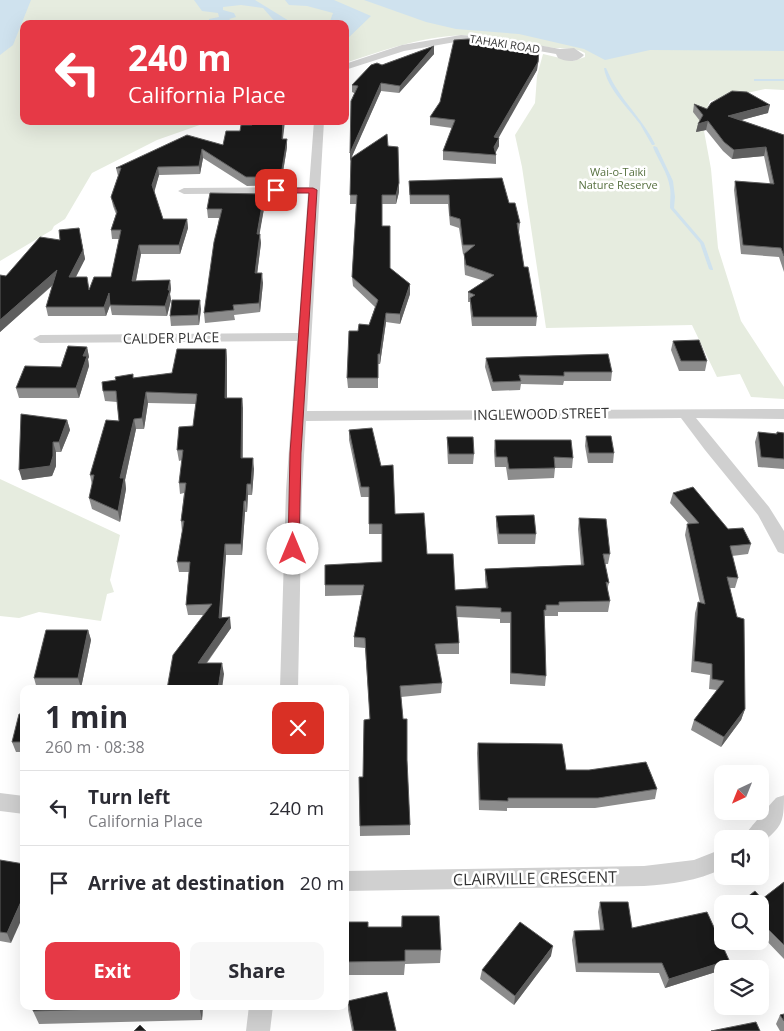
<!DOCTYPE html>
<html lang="en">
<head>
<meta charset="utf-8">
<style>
	:root { --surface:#fff; --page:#f7f7f7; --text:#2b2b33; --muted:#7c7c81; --line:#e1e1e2; --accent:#e63946 }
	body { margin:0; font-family:"Open Sans",sans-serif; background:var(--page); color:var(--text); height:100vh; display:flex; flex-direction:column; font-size:19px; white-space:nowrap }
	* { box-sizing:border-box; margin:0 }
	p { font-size:16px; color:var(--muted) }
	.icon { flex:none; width:28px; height:28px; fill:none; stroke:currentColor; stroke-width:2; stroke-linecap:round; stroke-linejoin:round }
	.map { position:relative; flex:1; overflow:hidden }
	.details { position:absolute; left:20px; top:685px; width:329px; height:325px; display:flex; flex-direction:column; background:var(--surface); border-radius:10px; box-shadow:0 5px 20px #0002 }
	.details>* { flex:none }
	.guide { position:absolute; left:20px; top:20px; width:329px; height:105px; border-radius:10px; box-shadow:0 5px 20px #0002; background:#e63946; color:#fff; overflow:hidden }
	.needle { width:32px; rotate:223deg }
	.buttons { position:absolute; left:714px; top:765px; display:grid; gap:10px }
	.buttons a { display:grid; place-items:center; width:55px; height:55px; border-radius:10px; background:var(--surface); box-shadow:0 5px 20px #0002; font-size:25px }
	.pin { position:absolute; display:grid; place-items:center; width:42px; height:42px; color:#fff; margin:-21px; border-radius:10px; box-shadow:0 2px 8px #0006 }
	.me { position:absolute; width:55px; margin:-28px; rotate:0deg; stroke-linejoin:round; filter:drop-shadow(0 0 4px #0008) }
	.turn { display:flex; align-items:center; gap:18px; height:105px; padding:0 25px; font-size:22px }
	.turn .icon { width:65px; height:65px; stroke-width:2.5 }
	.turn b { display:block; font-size:35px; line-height:42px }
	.round { display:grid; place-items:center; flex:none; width:52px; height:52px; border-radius:10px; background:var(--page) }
	.summary { display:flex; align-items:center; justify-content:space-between; height:85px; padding:0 25px }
	h1 { font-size:30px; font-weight:700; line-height:38px }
	.primary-button { display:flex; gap:10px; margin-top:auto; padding:10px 25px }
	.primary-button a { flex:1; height:58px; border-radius:10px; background:var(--accent); color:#fff; font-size:20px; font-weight:700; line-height:58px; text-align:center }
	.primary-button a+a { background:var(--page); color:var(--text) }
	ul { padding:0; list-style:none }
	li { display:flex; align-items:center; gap:15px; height:75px; padding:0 25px; border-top:1px solid var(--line) }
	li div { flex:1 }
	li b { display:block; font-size:19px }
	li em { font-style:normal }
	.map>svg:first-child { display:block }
	.green { fill:#e6ecdf }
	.water { fill:#cfe2ee }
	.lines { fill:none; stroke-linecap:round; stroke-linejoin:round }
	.stream { fill:#cfe2ee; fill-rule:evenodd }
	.minor { fill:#d0d0d0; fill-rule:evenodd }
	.wall { fill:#8c8c8c }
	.shaded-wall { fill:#5f5f5f }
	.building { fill:#1a1a1a; stroke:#5f5f5f }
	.route { fill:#e63946; stroke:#96252e }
	.labels { text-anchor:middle; stroke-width:5; stroke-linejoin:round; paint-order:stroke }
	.far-street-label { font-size:11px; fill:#333; stroke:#fff }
	.far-park-label { font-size:11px; fill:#56703f; stroke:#fff }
	.street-label { font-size:14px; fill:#333; stroke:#fff }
	.near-street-label { font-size:16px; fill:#333; stroke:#fff }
</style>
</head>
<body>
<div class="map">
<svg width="784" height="1031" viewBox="0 0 784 1031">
	<rect width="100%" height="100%" fill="#fff"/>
	<g class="green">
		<path d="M0,0H784V90L765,89L710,101L702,120L711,169L718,248L741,321L784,387V399L751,397L740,374L717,377L692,325L546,328L522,167L515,135L535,103L537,76L543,54L573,61L585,57V53C572,46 561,50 548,47C527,44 508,38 487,36C438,31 391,48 345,63V24H24V121H211L157,140L92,173L65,219L54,226L52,230L0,261Z"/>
		<path d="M0,479L120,535L110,580L114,592L107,594L101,621L39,612L19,618L0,616Z"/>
	</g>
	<g class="water">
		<path d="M0,0H31L13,45L0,55Z"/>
		<path d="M194,0H255L294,24H277L263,8L241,5L223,7V10L234,13L236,17L229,19L235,23L234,24H209V19L219,17L218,13L202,11Z"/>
		<path d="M285,0H334L371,16L345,41V24H329L333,13L307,6L289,5Z"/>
		<path d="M364,0H784V51L650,50L605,60L584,49L519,34L456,29L426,22Z"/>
	</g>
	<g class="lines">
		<g class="stream">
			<path d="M604,68H606C609,74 611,80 615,86C627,106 644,122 655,144L654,145H652C648,138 644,131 640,124C628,108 607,88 604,68Z"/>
			<rect x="754" y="79" width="30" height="2"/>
			<path d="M654,146L657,147L673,181L675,197L674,208L704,243L713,269V270H711L709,269L700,243L670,208C670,201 671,194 670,188C668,173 658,160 653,147Z"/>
		</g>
		<g class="minor">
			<path d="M461,35L494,37L560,49L574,48L584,55C577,63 567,62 558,58L556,54L494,43L461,41L404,51L345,70V64L402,45Z"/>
			<path d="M314,121H324L307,411L784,409V419L696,418L769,507L784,531V554L778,552L758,515L705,450L681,418L306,421L302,490L298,689H280L286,490L297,341L40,343L33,339L40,335L298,333L308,193L184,194L178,191L184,188L309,187Z"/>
			<path d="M0,793L24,796V814L0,811Z"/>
			<path d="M784,795C784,824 782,826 760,845V839H742C743,836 773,801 776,798C777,797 783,796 784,795Z"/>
			<path d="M722,849V869C697,881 671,884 644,886L345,891V871L644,866L694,860Z"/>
			<path d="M249,1006H273L270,1031H246Z"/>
		</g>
	</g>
	<g class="wall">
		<path d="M504,42V48L539,58L537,70L498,137L499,146L496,152V164L443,160V151L452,128L430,125V117Z"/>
		<path d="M434,46V54L399,93L381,91L351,158L388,146L399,192L396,204H382V226L390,268L410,284V294L400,324L386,322L380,364H378V388H348L347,378L358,331L369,325L375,307L353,286L352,277L356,204H350L351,159L350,161V153L354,93L352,92V85L382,65Z"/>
		<path d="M694,104L707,109L768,113L741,120L784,135V272L779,257L741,254L734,190L735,181L770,184L764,156L732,159L723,151L706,130L696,132L698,124L700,121L693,112Z"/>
		<path d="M283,139H287V147L282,178L271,185L247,186L203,158L200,174L159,175L154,191L163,219H187L188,228L180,254H141L136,281L170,280L171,289L170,294L171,300L167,316L112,315L110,305L106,316H48L46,307L52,286L0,332V275L6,276L79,228L85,259L76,277L89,289L111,277L119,239H112L111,230L116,214L113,206L111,197L118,176L116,168L223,145Z"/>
		<path d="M409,181L509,203L520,223L519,232L524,267L537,317L536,326H472L470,307V302H468V292L485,281L465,275L464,263V254H463L459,228L450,225L448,204H410Z"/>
		<path d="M264,194L265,203L259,234L261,243L257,273L263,283L260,312L234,315L235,320L205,323L204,313L219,218H208L207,209Z"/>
		<path d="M201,309L199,325L171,326L170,316Z"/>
		<path d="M673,341L707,361L705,371H679L671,350Z"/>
		<path d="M87,347L89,357L88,359L89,366L79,398H19L16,388L61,367Z"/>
		<path d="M226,349L227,360V398L243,408V458L254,469L252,495H248L247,512H245L242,555H226L221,618L231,628L207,663L224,674L167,689L203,615H188L186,605L189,572H179L177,562L182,532L181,521L184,493L180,494L179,483L182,460L179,461L177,450L193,426L196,404L148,403L144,429H136L125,480L126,489L120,522L92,509L89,498L92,485L90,475L119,421L117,402L105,401L103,391L133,378L172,373Z"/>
		<path d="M486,358L612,372L611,381H564L563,385L521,384L520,390L492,391L485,367Z"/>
		<path d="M67,420L70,430L61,452H56V466L52,476L22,480Z"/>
		<path d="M349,430L381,466L395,514L455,590L486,588L485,580V569L581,565L578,529L579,518L610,554L608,564H605L609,583L607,590L610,601L608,612H558V616H545V620L546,676L545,686L510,684V623H500V619L457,617L459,643V654H436L442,683L441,693L401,697L407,760L410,825V835L360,836L359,777H363L370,719L365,648L354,647V637L362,595L325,596V585L382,562V534H369V497H361L349,440Z"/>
		<path d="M758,432L776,434L777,432L784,433V469L758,467L755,442Z"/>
		<path d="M586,436L614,453L613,463H588L585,446Z"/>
		<path d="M447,437L474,454L473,464H448L447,447Z"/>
		<path d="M495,440L573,458L572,468H555L554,478L508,480L506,467H495L494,451Z"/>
		<path d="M673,493L751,544L748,554L732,556L738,578L735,588H730L745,709L741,720L721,747L691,730L694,720L717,690L709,689L710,675L691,672L695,613L698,602L700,603L685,535L687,524H689L670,503Z"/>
		<path d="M496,516L536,534L535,544H498L496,526Z"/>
		<path d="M88,630L91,640L81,688L37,689L34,678Z"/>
		<path d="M24,714V752H16L12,742Z"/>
		<path d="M478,743L566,770L657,789L655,799L595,808H507V811L479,810L477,753Z"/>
		<path d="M0,860L11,943L0,941Z"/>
		<path d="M784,882V959L760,934V904H740L741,902L762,899Z"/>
		<path d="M600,902L632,928L729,960L726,969H722V970L665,988L659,973L576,972L572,940L574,931L600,930L598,912Z"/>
		<path d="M402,916L441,950L440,963L405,964L404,975H345V922L368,927H401Z"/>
		<path d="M551,956L514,1005L480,979L482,970Z"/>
		<path d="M348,1001L396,1031H352L348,1010Z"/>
		<path d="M203,1006L202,1020L39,1024L33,1011Z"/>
		<path d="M784,1014V1031H780L776,1024L780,1015Z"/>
	</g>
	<g class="shaded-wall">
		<path d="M434,46V54L399,93L400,86Z"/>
		<path d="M539,50L537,70L494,146V137Z"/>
		<path d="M381,83V91L350,161V153Z"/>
		<path d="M770,105L768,113L727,124L728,116Z"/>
		<path d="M283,121H285L282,147V139Z"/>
		<path d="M708,121L706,130L696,132L698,124Z"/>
		<path d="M499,138V146L494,155V147Z"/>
		<path d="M287,139V147L282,178L271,185L270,177Z"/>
		<path d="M766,147L764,156L732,159L734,150Z"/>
		<path d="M202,149L203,158L200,174L199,166Z"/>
		<path d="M158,167L159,175L154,193L152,185Z"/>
		<path d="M399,183V192L396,204V195Z"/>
		<path d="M264,194L265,203L258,243L257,234Z"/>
		<path d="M187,219L188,228L180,254L179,245Z"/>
		<path d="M79,228L85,259L71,286L69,277Z"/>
		<path d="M260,234L261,243L256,283L255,273Z"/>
		<path d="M139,245L141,254L134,290L132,281Z"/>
		<path d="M57,270L59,279L0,332V320Z"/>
		<path d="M262,273L263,283L260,312L259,303Z"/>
		<path d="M170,280L171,289L170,294L171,300L167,316L165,306Z"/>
		<path d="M410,284V294L400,324V314Z"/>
		<path d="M109,293L111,303L106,316L104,307Z"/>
		<path d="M200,300L201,309L199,325L198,315Z"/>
		<path d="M386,313V322L380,364V354Z"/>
		<path d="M87,347L89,357L88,359L89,366L79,398L76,388L83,356Z"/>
		<path d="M226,349L227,360V409L225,398Z"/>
		<path d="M146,392L148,403L144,429L142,418Z"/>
		<path d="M242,398L243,408L242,469L241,458Z"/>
		<path d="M134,419L136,429L125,480L126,489L120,522L118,511L120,478Z"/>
		<path d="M67,420L70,430L61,452L59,442Z"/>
		<path d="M53,442L56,452V466L52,476L22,480L19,470Z"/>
		<path d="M253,458L254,469L252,495L251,484Z"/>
		<path d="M247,484L248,495L247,512L246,501Z"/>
		<path d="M244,501L245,512L242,555L241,544Z"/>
		<path d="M225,544L226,555L221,629L219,618Z"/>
		<path d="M230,617L231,628L199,673L198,663Z"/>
		<path d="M88,630L91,640L81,688L78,678Z"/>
		<path d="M222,663L224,674L222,689H218Z"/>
		<path d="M745,709L741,720L721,747L724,737Z"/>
		<path d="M24,895V914L11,943L7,933Z"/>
		<path d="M553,946L551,956L514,1005L515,996Z"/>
		<path d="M729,960L726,969H722V970L665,988L669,979Z"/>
		<path d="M199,1006H203L202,1020Z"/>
	</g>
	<g class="building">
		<path d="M468,39L504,42L502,48L539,50L538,62L494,137L499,138L494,147L496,155L443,151L455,120L430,117L440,102L454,40Z"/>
		<path d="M434,46L400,86L381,83L350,153L351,101L358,86L352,85L371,65L377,63L382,65Z"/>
		<path d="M732,91L747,92L770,105L728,116L784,135V256L781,248L743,245L735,181L774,184L766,147L734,150L724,142L708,121L698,124L703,115L694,104L707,109L711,103Z"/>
		<path d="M254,121H283L282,139H287L282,169L270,177H246L202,149L199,166L158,167L152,185L163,219H187L179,245H139L132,281L170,280L168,290H170L165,306L110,305L109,293L104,307H46L57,270L0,320V275L6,276L40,237L60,240L59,230L79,228L83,250L69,277H87L89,290L94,277H111L121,230H111L117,212L111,197L121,168H116L187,135L223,145L226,131H240L241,125H252Z"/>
		<path d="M387,134L388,146L398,147L399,183L396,195H382V226H390V268L410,284L400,314L386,313L380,354H378V378H347L349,331H358L359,324L369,325L378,300L352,277L357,195H350L351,158Z"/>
		<path d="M502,178L509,203H515L520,223H517L524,267H528L537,317H473L470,298L475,295L468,292L494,275L466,265L464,254L475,245H463L460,219L450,216L449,195H410L409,181Z"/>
		<path d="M210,193L264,194L257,234H260L255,273H262L259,303L233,305L234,310L204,313L214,242L222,209H207Z"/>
		<path d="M172,300H200L198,315L170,316Z"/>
		<path d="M699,340L707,361H681L673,341Z"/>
		<path d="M68,346L87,347L83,356H87L76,388H16L25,366L61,367Z"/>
		<path d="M177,349H226L225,398H242L241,458H253L251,484H247L246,501H244L241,544H225L219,618L230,617L198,663H222L218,689H167L173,655L212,604L186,605L190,562H177L184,521H181L186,483H179L183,450H177L179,427L193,426L197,394L146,392L142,418L134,419L120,478H124L118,511L89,498L94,475H90L106,420L119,421L116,391H103L102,382L116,380L115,377L133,374V378L172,373Z"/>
		<path d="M608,354L612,372H564V376L519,375L521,381L493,382L486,358Z"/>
		<path d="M21,414L67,420L59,442H53V456L50,466L19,470Z"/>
		<path d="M372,428L381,466L393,465L395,514L424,513L427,554H453L455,590L488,588L485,569L584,565L579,518L606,519L610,554H603L609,583L606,582L610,601L559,602V605H546V610H544L546,676L511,673V612H501V608L456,606L459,643L435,644L442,683L400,686L403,719H407V760L410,825L360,826L359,777H363L364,720L370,719L365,638L354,637L364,585H325V565L382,562V524H369V487H361L349,430Z"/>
		<path d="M758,432L777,434V432L784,433V459L761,457Z"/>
		<path d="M586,436H611L614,453H589Z"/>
		<path d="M447,437H473L474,454H449Z"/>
		<path d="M495,440H571L573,458L554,457L555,468L509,469L507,457H496Z"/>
		<path d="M693,487L728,529L743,528L751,544L730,546L738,578L727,577L737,617L744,619L745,709L724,737L694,720L724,681L712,679V664L694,661L698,602L705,604L687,524L699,523L673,493Z"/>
		<path d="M534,515L536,534H499L496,516Z"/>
		<path d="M46,630H88L78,678H34Z"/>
		<path d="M19,714H24V742H12Z"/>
		<path d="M478,743L562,744L566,770H589L646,762L657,789L598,798H508V801L480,800Z"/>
		<path d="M0,860L24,864V895L7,933L0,932Z"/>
		<path d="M784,882V945L760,921V904H743L741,902L755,891L762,899Z"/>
		<path d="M600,902H628L632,928L707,912L729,960L669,979L662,963H578L574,931L604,930Z"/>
		<path d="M402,916H439L441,950H405V961L345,962V922H368V927H402Z"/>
		<path d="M520,922L553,946L515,996L482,970Z"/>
		<path d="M387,992L396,1031H354L348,1001Z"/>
		<path d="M34,1006H199L33,1011Z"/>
		<path d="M784,1014V1021L780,1015Z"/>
		<path d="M756,1022L760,1031H711Z"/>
		<path d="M140,1025L146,1031H134Z"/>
	</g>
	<path class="route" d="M313,188L317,190L301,453L299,549L293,553L288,549L290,453L309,193H276L272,190L276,188Z"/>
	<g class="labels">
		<g class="far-street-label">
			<text transform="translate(505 44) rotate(9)" y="4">TAHAKI ROAD</text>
		</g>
		<g class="far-park-label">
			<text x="618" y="176">Wai-o-Taiki<tspan x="618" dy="13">Nature Reserve</tspan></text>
		</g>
		<g class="street-label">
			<text transform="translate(171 338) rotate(-1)" y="5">CALDER PLACE</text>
			<text transform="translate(541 414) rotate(-1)" y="5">INGLEWOOD STREET</text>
		</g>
		<g class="near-street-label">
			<text transform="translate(535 878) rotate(-1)" y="6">CLAIRVILLE CRESCENT</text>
		</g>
	</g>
</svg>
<div class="buttons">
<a><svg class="needle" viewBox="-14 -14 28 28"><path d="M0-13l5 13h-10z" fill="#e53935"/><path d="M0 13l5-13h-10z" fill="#7c7c81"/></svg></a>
<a><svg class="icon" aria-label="sound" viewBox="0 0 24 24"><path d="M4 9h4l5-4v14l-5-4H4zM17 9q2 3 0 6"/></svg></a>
<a><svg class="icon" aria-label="search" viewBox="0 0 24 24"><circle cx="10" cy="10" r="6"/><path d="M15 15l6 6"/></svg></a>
<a><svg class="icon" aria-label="layers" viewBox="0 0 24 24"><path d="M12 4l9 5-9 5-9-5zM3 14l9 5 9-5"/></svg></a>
</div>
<div class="pin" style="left:276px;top:190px;background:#d93025"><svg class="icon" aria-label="arrive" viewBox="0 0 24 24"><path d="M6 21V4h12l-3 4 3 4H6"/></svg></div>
<svg class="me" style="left:293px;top:549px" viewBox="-20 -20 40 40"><circle r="19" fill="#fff"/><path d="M0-13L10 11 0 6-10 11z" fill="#e63946"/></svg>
<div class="guide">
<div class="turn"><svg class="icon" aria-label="left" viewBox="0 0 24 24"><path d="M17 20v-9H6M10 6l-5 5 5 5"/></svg><div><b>240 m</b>California Place</div></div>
</div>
<section class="details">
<div class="summary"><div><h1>1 min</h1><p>260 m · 08:38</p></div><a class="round" style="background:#d93025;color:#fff"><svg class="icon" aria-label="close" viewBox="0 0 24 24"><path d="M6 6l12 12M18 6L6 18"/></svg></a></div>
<ul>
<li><svg class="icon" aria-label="left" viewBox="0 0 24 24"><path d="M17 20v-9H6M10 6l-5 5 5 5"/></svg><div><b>Turn left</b><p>California Place</p></div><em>240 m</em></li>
<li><svg class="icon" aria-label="arrive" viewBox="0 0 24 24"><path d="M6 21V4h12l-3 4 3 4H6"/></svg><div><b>Arrive at destination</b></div><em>20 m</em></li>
</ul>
<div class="primary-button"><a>Exit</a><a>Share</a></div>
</section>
</div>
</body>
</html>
